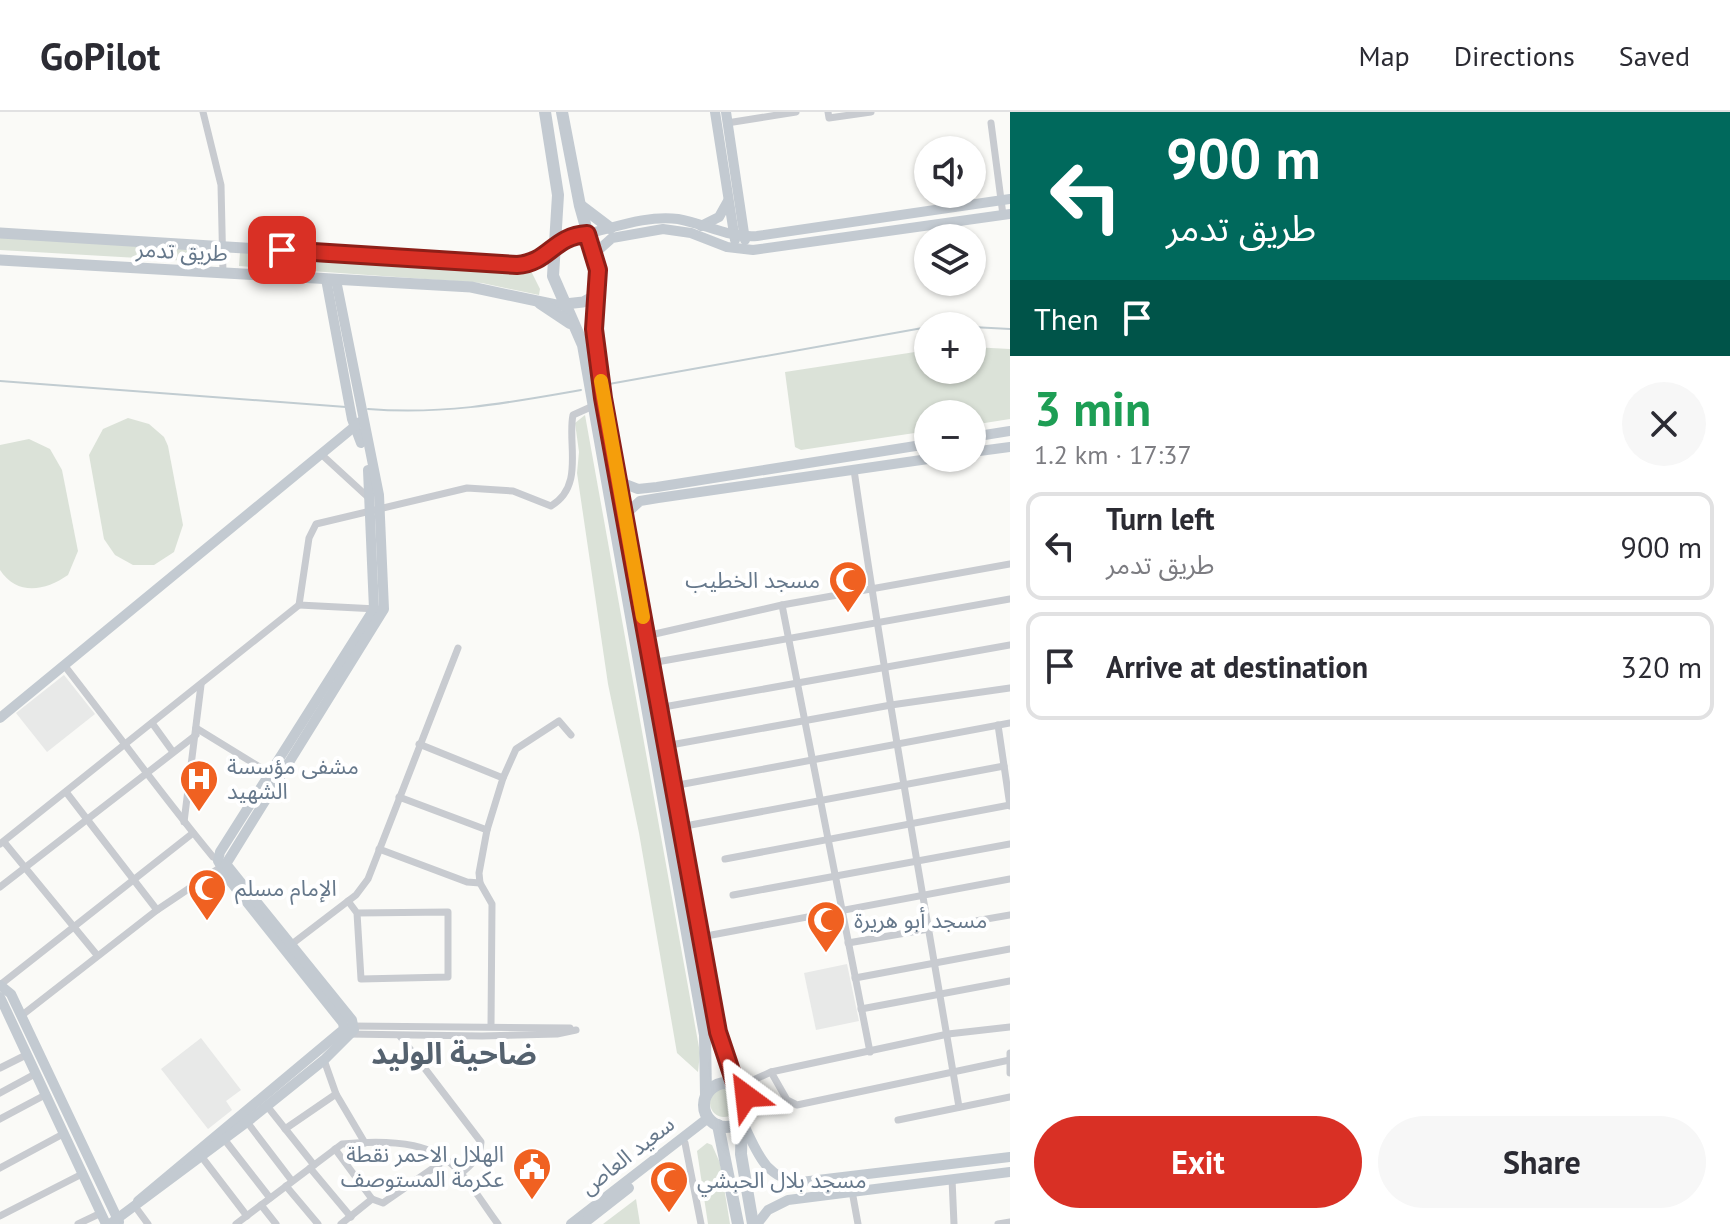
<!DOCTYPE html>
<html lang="en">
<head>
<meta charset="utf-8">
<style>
	:root { --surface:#fff; --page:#f7f7f7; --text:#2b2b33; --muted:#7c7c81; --line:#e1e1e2; --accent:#d93025 }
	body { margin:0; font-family:"PT Sans","Noto Sans Arabic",sans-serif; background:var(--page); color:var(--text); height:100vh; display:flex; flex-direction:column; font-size:30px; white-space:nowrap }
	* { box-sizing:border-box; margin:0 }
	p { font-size:26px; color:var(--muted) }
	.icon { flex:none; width:44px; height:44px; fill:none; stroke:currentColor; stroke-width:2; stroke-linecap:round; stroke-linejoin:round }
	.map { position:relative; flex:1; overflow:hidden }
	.panel { display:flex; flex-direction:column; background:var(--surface); width:720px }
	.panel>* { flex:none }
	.hud { background:#00695c; color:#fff; overflow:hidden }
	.fabs { position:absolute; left:914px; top:24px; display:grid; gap:16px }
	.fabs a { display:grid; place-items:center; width:72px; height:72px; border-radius:50%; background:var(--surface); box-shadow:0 2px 6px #0004; font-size:40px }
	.pin { position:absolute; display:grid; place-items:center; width:68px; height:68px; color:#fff; margin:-34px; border-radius:16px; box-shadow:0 4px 12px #0006 }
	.me { position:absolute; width:88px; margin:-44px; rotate:330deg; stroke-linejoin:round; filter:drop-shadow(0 0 6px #0008) }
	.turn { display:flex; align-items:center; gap:28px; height:168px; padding:0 24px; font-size:36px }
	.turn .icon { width:104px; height:104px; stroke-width:2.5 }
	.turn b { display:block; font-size:56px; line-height:68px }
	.then { display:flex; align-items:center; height:76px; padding:0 24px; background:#0003; gap:16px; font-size:30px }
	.round { display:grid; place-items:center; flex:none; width:84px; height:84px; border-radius:42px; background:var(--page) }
	.summary { display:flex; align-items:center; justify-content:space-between; height:136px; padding:0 24px }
	h1 { font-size:48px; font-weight:600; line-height:60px; color:#1e9e55 }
	.cta { display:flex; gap:16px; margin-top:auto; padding:16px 24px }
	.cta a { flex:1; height:92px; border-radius:48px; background:var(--accent); color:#fff; font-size:32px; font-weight:600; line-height:92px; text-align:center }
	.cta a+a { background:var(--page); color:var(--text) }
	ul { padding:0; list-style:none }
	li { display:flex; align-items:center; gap:24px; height:108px; margin:0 16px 12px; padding:0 8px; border:4px solid var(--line); border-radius:16px }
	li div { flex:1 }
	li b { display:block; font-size:30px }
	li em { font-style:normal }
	header { display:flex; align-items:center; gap:48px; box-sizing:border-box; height:112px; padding:0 40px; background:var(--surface); border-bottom:2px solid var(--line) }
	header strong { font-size:38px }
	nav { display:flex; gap:44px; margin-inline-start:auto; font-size:28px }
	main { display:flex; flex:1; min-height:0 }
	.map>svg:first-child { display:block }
	.built { fill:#e8e9e8 }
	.green { fill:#dbe2d8 }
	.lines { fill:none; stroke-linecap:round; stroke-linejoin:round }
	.stream { stroke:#c1ccd1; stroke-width:2 }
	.street { stroke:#c8cbd0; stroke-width:7 }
	.secondary { stroke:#c3cad1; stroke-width:10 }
	.primary { stroke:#c3cad1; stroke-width:11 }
	.highway { stroke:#c3cad1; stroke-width:12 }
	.route-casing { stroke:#8d1f18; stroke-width:20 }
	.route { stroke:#d93025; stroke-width:14 }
	.slow { stroke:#f59e0b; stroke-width:14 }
	.labels { text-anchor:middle; stroke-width:8; stroke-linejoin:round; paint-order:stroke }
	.street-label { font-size:22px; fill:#66788b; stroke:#fff }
	.poi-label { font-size:22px; fill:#66788b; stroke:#fff; text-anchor:start }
	.district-label { font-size:30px; font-weight:bold; fill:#55626f; stroke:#fff }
</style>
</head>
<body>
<header>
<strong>GoPilot</strong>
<nav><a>Map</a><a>Directions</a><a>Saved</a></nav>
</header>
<main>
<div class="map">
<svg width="1010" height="1112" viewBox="0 0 1010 1112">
	<rect width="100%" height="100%" fill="#fafaf7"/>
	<g class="built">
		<path d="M64,563L95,602L47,640L16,601Z"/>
		<path d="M847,852L859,909L816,918L804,861Z"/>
		<path d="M201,926L241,978L226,989L232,998L208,1017L161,957Z"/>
	</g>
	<g class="green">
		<path d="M0,125L208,137L210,146L207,150L0,138Z"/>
		<path d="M240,140L531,159L540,177L539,183L482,171L239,154Z"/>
		<path d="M972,235L1010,237V307L972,313V302H928V319L801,338L795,335L785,260L928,238V258H972Z"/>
		<path d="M585,303L700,941L698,960L677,941L639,721L608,572L577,361L579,340L575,311Z"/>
		<path d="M128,306L149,312L164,325L168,334L183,413L174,440L154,453H133L115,443L104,427L89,343L103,317Z"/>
		<path d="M29,327L50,337L62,358L78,439L68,463C45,479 17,484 0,458V333Z"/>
		<circle cx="724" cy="991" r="14"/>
		<path d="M707,1031L712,1033L720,1051L730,1112H708L697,1039Z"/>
		<path d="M636,1087L640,1112H603Z"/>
	</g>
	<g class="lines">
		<g class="stream">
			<path d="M944,214H963"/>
			<path d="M972,215L1010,217"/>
			<path d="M0,269L346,295"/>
			<path d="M609,272L928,215"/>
			<path d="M368,297C444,303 507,291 581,278"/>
		</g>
		<g class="street">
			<path d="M203,0L221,73L223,162"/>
			<path d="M828,0L829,6L871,0"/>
			<path d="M727,11L796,0"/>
			<path d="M991,11L1003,103"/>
			<path d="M321,342L370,387"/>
			<path d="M854,358C885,571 923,783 959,995"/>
			<path d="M299,493L377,497"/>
			<path d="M782,493L870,940"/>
			<path d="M646,524L782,493L1010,452"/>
			<path d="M651,551L1010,487"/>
			<path d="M64,553C114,617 161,682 213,745L222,750"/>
			<path d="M658,596L1010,533"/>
			<path d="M152,611L173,640"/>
			<path d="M998,613L1010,694"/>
			<path d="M196,616L271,662"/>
			<path d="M665,634L891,593L1010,576"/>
			<path d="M503,666L516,637L559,609L571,623"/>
			<path d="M673,674L1010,611"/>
			<path d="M66,680L157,798"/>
			<path d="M399,685L487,718L503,666L419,632"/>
			<path d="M184,710L201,573"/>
			<path d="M680,715L1004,654"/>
			<path d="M487,718L479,761L480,771L492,792L491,914"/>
			<path d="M4,730L97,843"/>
			<path d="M0,732L299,493L309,426L316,412L467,376L513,379L551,394C585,374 567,331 573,303L593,294"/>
			<path d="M379,737L467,770L480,771"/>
			<path d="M725,747L1010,693"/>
			<path d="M0,775L196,623"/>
			<path d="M733,783L1010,732"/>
			<path d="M348,789L357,801L361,867L448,865V800L357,801"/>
			<path d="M701,825L1010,767"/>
			<path d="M848,831L1010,803"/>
			<path d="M288,835L356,783L368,767L458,536"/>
			<path d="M855,866L1010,837"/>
			<path d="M0,873L193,721"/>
			<path d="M861,897L1010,869"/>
			<path d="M21,904L157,798L221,755"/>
			<path d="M351,914L570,916"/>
			<path d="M347,922L482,924L557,922L576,918"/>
			<path d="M400,924L481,1030C480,1046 471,1053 459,1063"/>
			<path d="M1010,941V961"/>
			<path d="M324,948L336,982L365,1031"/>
			<path d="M0,956L26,943"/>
			<path d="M771,960L787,988L797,993L1010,948"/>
			<path d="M738,975L771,960L948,922L1010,915"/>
			<path d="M0,981L35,962"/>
			<path d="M267,994L314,1053"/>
			<path d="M0,1007L45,983"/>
			<path d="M898,1008L1010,985"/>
			<path d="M247,1010L292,1069"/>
			<path d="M285,1017L336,982"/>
			<path d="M224,1027L270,1086"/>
			<path d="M685,1031L701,1112"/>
			<path d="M335,1037L372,1087"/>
			<path d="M201,1044L247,1104"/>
			<path d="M0,1056L63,1022"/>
			<path d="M310,1056L351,1105"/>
			<path d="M952,1067L954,1112"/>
			<path d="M286,1074L318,1112"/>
			<path d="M852,1079L858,1112"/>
			<path d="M134,1093L148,1112"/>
			<path d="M261,1093L276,1112"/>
			<path d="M0,1104L82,1062"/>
			<path d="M78,1112L101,1101"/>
			<path d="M236,1112L342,1032C372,1029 415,1028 441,1044C464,1058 482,1091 498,1112"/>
			<path d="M341,1112L372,1087L383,1091L445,1048"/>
			<path d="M998,1112L1010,1110"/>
		</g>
		<g class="secondary">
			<path d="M715,0L735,128"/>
			<path d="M726,0L745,128"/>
			<path d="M701,114L719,105L728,89"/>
			<path d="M587,122C616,115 648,103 678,107C706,112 728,126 757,124L1010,87"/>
			<path d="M594,142L612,126L663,117L691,121L727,135L753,138L1010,102"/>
			<path d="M326,167L352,307L361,331"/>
			<path d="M972,325L1010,319"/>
			<path d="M972,340L1010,335"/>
			<path d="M620,370L638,377L657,375L928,332"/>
			<path d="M626,402L640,389L658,386L935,346"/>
			<path d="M0,606L360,310"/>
			<path d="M0,873L11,882L119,1110"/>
			<path d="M0,885L106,1112"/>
			<path d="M742,1009C757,1039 764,1067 801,1070L1010,1045"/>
			<path d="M138,1089L344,917L343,911L230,769L218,749L220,740L374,497L368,358"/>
			<path d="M110,1112L247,1010L324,948L354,918L352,908L226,752L384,497L379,383L336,168"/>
			<path d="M571,1112L708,1006"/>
			<path d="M583,1112L629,1076"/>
			<path d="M757,1112L768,1098L788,1088L1010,1060"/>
		</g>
		<g class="primary">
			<path d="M0,121L517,153C549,151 553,124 587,122"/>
			<path d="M0,148L471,175L556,193L583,190L598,182"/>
		</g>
		<g class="highway">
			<path d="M545,0L558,83L553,164L583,233L705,923L706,983"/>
			<path d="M562,0L580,94L598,158L595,226L658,596L718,920L736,974"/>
			<path d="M581,94L610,116"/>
			<path d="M540,191L570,211"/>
			<circle cx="726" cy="993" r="22"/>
			<path d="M742,1008L741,1042L753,1112"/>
			<path d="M718,1013L738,1112"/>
		</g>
	</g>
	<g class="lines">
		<defs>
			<path id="route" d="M282,138L517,153C549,151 553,124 587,122L598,158L594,217L603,286L718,920L736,974L746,984"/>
		</defs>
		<use href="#route" class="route-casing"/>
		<use href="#route" class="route"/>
		<path class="slow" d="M601,269L643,505"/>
	</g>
	<defs>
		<symbol id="mosque-pin" viewBox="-11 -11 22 30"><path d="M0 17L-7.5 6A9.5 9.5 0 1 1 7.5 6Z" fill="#f06121" stroke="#fff"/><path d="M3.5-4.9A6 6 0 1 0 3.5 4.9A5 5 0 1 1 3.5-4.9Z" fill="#fff"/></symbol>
		<symbol id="hospital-pin" viewBox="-11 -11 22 30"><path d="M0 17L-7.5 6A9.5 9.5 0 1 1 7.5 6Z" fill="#f06121" stroke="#fff"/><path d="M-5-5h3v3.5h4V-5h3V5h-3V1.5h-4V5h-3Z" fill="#fff"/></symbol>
		<symbol id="civic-pin" viewBox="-11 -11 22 30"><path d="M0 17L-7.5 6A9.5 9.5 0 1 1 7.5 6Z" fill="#f06121" stroke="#fff"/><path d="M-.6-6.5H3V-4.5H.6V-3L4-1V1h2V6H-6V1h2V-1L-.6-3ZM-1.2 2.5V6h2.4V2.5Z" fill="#fff"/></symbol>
	</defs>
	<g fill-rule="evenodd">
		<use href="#mosque-pin" x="826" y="446" width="44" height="60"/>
		<use href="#hospital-pin" x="177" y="645" width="44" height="60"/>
		<use href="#mosque-pin" x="185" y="754" width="44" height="60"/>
		<use href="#mosque-pin" x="804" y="786" width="44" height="60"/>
		<use href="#civic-pin" x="510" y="1033" width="44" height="60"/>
		<use href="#mosque-pin" x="647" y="1046" width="44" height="60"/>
	</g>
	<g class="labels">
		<g class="street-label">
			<text transform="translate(182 139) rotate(3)" y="8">طريق تدمر</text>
			<text transform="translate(627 1043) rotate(-38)" y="8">سعيد العاص</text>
		</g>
		<g class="poi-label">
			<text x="820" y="476" text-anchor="end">مسجد الخطيب</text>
			<text x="227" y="662">مشفى مؤسسة<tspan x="227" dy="25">الشهيد</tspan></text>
			<text x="235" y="784">الإمام مسلم</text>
			<text x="854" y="816">مسجد أبو هريرة</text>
			<text x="504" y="1050" text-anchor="end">الهلال الاحمر نقطة<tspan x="504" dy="25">عكرمة المستوصف</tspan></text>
			<text x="697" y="1076">مسجد بلال الحبشي</text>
		</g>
		<g class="district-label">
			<text x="454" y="952">ضاحية الوليد</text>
		</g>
	</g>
</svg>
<div class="fabs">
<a><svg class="icon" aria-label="sound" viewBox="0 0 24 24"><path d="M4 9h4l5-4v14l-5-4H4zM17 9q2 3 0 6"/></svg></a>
<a><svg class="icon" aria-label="layers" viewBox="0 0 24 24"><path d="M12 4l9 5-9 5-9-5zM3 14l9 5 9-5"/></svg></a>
<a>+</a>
<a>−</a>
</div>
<div class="pin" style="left:282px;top:138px;background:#d93025"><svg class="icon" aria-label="arrive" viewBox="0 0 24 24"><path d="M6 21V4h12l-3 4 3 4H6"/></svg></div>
<svg class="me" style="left:746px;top:984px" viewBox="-20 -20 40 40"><path d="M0-17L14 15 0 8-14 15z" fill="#d93025" stroke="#fff" stroke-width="4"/></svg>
</div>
<section class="panel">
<div class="hud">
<div class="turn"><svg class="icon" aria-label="left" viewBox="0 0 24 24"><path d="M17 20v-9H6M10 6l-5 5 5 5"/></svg><div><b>900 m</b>طريق تدمر</div></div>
<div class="then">Then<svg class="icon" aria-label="arrive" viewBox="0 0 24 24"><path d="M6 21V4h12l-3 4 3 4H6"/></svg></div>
</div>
<div class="summary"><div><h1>3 min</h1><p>1.2 km · 17:37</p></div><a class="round"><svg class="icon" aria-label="close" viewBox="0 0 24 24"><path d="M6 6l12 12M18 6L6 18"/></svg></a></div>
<ul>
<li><svg class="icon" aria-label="left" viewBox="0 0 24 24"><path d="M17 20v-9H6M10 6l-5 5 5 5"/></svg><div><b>Turn left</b><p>طريق تدمر</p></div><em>900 m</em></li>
<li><svg class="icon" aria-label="arrive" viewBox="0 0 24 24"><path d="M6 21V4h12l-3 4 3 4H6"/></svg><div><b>Arrive at destination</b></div><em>320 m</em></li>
</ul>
<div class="cta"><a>Exit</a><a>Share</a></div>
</section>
</main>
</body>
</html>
